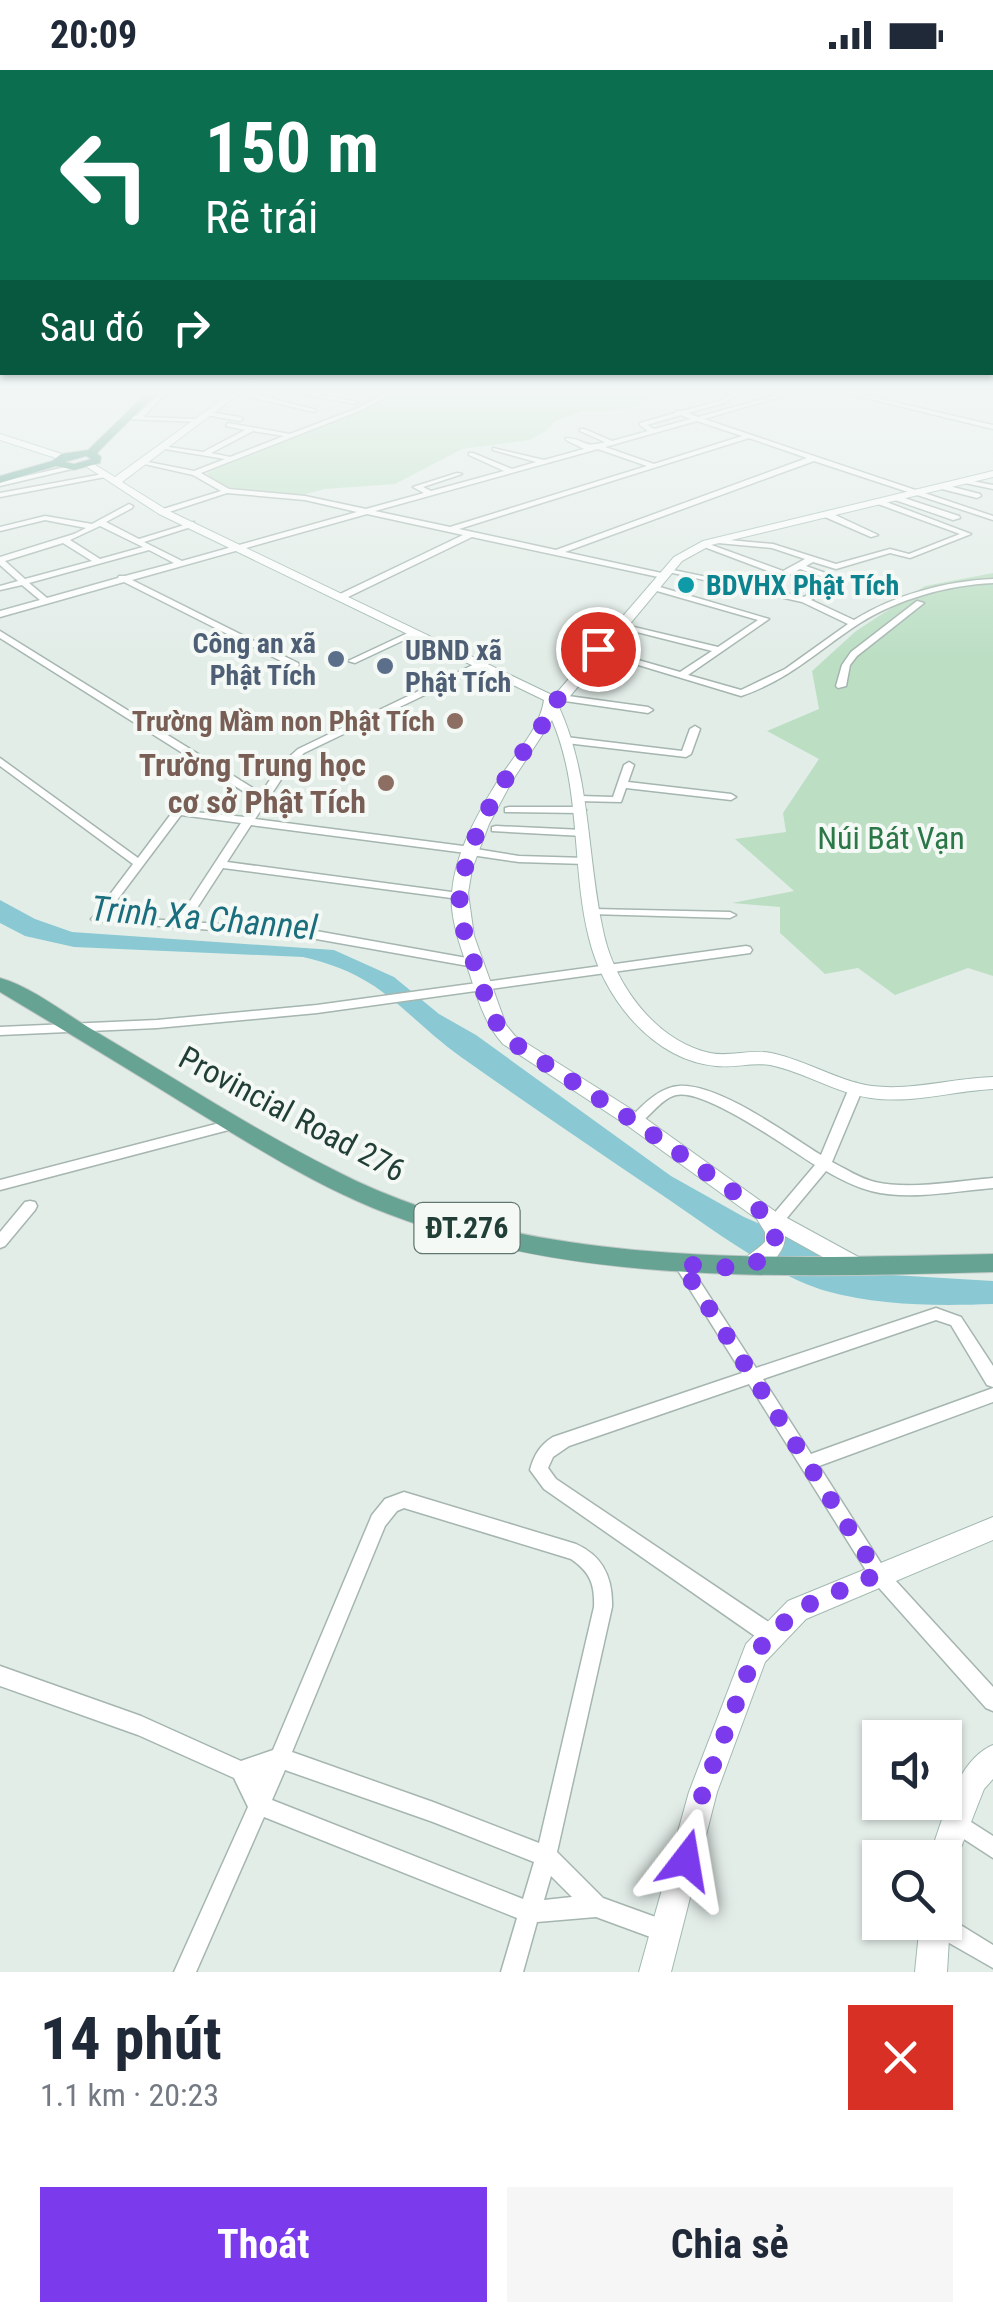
<!DOCTYPE html>
<html lang="vi">
<head>
<meta charset="utf-8">
<style>
	:root { --surface:#fff; --page:#f6f6f7; --text:#1f2937; --muted:#747a83; --accent:#7c3aed }
	body { margin:0; font-family:"Roboto Condensed",sans-serif; background:var(--page); color:var(--text); height:100vh; display:flex; flex-direction:column; font-size:38px; white-space:nowrap }
	* { box-sizing:border-box; margin:0 }
	p { font-size:32px; color:var(--muted) }
	.icon { flex:none; width:55px; height:55px; fill:none; stroke:currentColor; stroke-width:2; stroke-linecap:round; stroke-linejoin:round }
	.map { position:relative; height:1902px; overflow:hidden }
	.details { display:flex; flex-direction:column; background:var(--surface); flex:1 }
	.details>* { flex:none }
	.banner { position:absolute; left:0px; top:0px; width:995px; height:305px; box-shadow:0 2px 8px #0004; background:#0b6e4f; color:#fff; overflow:hidden }
	.controls { position:absolute; left:862px; top:1650px; display:grid; gap:20px }
	.controls a { display:grid; place-items:center; width:100px; height:100px; border-radius:0px; background:var(--surface); box-shadow:0 2px 8px #0004; font-size:50px }
	.pin { position:absolute; display:grid; place-items:center; width:85px; height:85px; color:#fff; margin:-42px; border:5px solid #fff; border-radius:50%; box-shadow:0 2px 10px #0007 }
	.me { position:absolute; width:110px; margin:-55px; rotate:14deg; stroke-linejoin:round; filter:drop-shadow(0 0 8px #0008) }
	.turn { display:flex; align-items:center; gap:35px; height:210px; padding:0 40px; font-size:45px }
	.turn .icon { width:130px; height:130px; stroke-width:2.5 }
	.turn b { display:block; font-size:70px; line-height:85px }
	.then { display:flex; align-items:center; height:95px; padding:0 40px; background:#0003; gap:20px; font-size:38px }
	.round { display:grid; place-items:center; flex:none; width:105px; height:105px; border-radius:0px; background:var(--page) }
	.overview { display:flex; align-items:center; justify-content:space-between; height:170px; padding:0 40px }
	h1 { font-size:60px; font-weight:700; line-height:75px }
	.button { display:flex; gap:20px; margin-top:auto; padding:20px 40px }
	.button a { flex:1; height:115px; border-radius:0px; background:var(--accent); color:#fff; font-size:40px; font-weight:700; line-height:115px; text-align:center }
	.button a+a { background:var(--page); color:var(--text) }
	.status { display:flex; justify-content:space-between; align-items:center; height:70px; padding:0 50px; background:var(--surface); direction:ltr }
	.status svg { height:28px; fill:currentColor }
	.map>svg:first-child { display:block }
	.green { fill:#bcdfc4 }
	.water { fill:#8ac9d3 }
	.lines { fill:none; stroke-linecap:round; stroke-linejoin:round }
	.street-casing { stroke:#a5b5af; stroke-width:3 }
	.secondary-casing { stroke:#a1b9b0; stroke-width:2 }
	.primary-casing { stroke:#c1c9c7; stroke-width:2 }
	.street { fill:#fff; fill-rule:evenodd }
	.secondary { fill:#fff; fill-rule:evenodd }
	.primary { fill:#67a393; fill-rule:evenodd }
	.route { stroke:#7c3aed; stroke-width:18; stroke-dasharray:0 32.4 }
	.culture-dot { fill:#0f9aa8; stroke:#f4f9f6; stroke-width:4 }
	.service-dot { fill:#5c6f8a; stroke:#f4f9f6; stroke-width:4 }
	.education-dot { fill:#8d6e63; stroke:#f4f9f6; stroke-width:4 }
	.labels { text-anchor:middle; stroke-width:8; stroke-linejoin:round; paint-order:stroke }
	.far-culture-label { font-size:28px; font-weight:bold; fill:#0d838f; stroke:#f4f9f6; text-anchor:start }
	.far-service-label { font-size:28px; font-weight:bold; fill:#4e5e75; stroke:#f4f9f6; text-anchor:end }
	.far-education-label { font-size:28px; font-weight:bold; fill:#785e54; stroke:#f4f9f6; text-anchor:end }
	.shield { fill:#f4f9f6; stroke:#617770; stroke-width:2.5 }
	.shield-label { font-size:30px; font-weight:bold; fill:#223f37 }
	.education-label { font-size:32px; font-weight:bold; fill:#785e54; stroke:#f4f9f6; text-anchor:end }
	.park-label { font-size:32px; fill:#2b7747; stroke:#f4f9f6 }
	.street-label { font-size:32px; fill:#223f37; stroke:#f4f9f6 }
	.water-label { font-size:35px; font-style:italic; fill:#1b6e7d; stroke:#f4f9f6 }
</style>
</head>
<body>
<div class="status"><b>20:09</b><svg viewBox="0 0 49 12"><path d="M0 12V9h3v3zM5 12V6h3v6zM10 12V3h3v9zM15 12V0h3v12zM26 1h20v11H26zM47 4h2v5h-2z"/></svg></div>
<div class="map">
<svg width="993" height="1902" viewBox="0 0 993 1902">
	<rect width="100%" height="100%" fill="#e3ede8"/>
	<g class="green">
		<path d="M409,320H669L638,335L611,341H583L555,351L546,361L529,370L462,379L395,414L325,419L297,426L218,417L207,403Z"/>
		<path d="M993,503V906L968,898L895,925L858,898L825,904L780,863V837L732,833L794,821L735,769L786,762L783,743L819,689L767,661L819,639L812,601L856,561L925,516Z"/>
	</g>
	<path class="water" d="M0,830L35,849L72,862L334,880L394,907L439,944L476,965L671,1106L744,1147L876,1204L993,1211V1234C939,1236 879,1236 826,1221C771,1205 704,1153 656,1121C591,1077 526,1033 461,987C399,942 385,906 303,887L74,877L25,866L0,853Z"/>
	<g class="lines">
		<defs>
			<g id="street">
				<path d="M163,320H169L143,347L198,349L200,352L125,349V347L136,346Z"/>
				<path d="M210,320L234,322L237,320L317,340L314,342L237,324L234,326Z"/>
				<path d="M284,320H295L358,332L355,334Z"/>
				<path d="M393,320H400L362,340L201,403L229,419L305,426L366,439L424,423L413,417L457,403L462,404L423,417L431,421L504,401L469,385V383H473L512,399L536,392L493,380V378L544,390L584,379L566,370V368C586,369 582,379 605,372L580,361V359H584L612,371L648,361L640,355V353L675,343L676,341H682L720,331L738,320H744L724,333L688,343L698,347L795,320H803L704,349L993,446V450L814,391L565,482L666,504L667,506L663,508L472,467L346,528H340V524L463,465L367,444L132,510L298,593L299,595L295,598L124,512L0,547V541L40,530L22,515L0,520V516L18,511L0,495V487L74,464L86,458L45,450L0,461V457L45,446L92,454L129,434L133,436L132,438L106,452L139,469L194,452V456L144,472L182,491L357,442L305,430L227,423L163,444L159,442L160,440L221,421L193,405L140,393L143,391L194,401L225,389L159,378L162,376L203,382L245,360L226,356L228,353L290,364L358,338ZM681,345L691,349L654,359L647,355ZM697,351L742,366L654,394L605,377ZM253,361L284,366L230,387L211,383ZM749,368L807,388L556,480L459,459ZM598,379L647,396L450,457L375,441ZM100,456L143,477L100,489L70,470ZM63,473L92,491L25,509L5,491ZM149,480L174,493L125,506H119L118,508L47,528L29,513Z"/>
				<path d="M833,320H842L993,355V359Z"/>
				<path d="M208,342L240,347L243,349L240,351L206,345Z"/>
				<path d="M74,395L77,397L76,398L0,416V412Z"/>
				<path d="M103,404L105,405V407L0,427V423Z"/>
				<path d="M967,410L993,415V419L965,413V411Z"/>
				<path d="M945,415L980,424L981,426L977,428L942,419L941,417Z"/>
				<path d="M898,426L959,446L960,448L953,450L895,430V426Z"/>
				<path d="M881,430L971,464L910,488L890,483L836,499L813,492L806,496L845,510L841,512L835,511V514L811,530L854,550C894,525 946,511 993,509V513C948,515 898,529 860,553C818,580 791,609 741,626L592,581L596,578L680,602L712,581L617,557V553L718,577L758,550L650,519V515H653L769,549L688,605L741,620L785,599L848,554L802,532L664,501L668,499L804,527L832,510L800,499L787,506H781L699,475L706,473L783,501L805,489L772,478L718,473L714,471L718,469L773,474L836,494L890,479L909,484L960,464L878,434L877,432Z"/>
				<path d="M825,443H831L878,465L871,467L825,447Z"/>
				<path d="M917,531L924,533L857,586L850,595L846,616L838,618L836,616L842,595L851,582Z"/>
				<path d="M0,561L261,723L280,695L298,679L479,592H485V596L304,683L288,699L255,749L471,777L476,779L519,786L586,788L591,791L586,794L519,792L471,785L466,783L251,755L227,792L459,823L465,826L459,829L223,798L188,852L305,859L478,890L480,893L474,897L305,867L93,851L91,849L93,847L133,794L0,696V688L138,788L174,740L245,747L257,730L0,568ZM181,745L241,753L177,851L105,846Z"/>
				<path d="M412,561L419,563L355,593L348,591Z"/>
				<path d="M561,625L648,637L653,640L648,643L558,630L556,628Z"/>
				<path d="M695,656L700,659L691,684L686,687L566,673L561,670L566,667L682,681L690,659Z"/>
				<path d="M629,692L634,695L628,712L731,724L736,727L731,730L626,718L621,732L576,731L575,729L580,726L613,727L624,695Z"/>
				<path d="M509,737H581L586,740L581,743L505,742V738Z"/>
				<path d="M496,756L583,760L588,763L583,766L492,761V757Z"/>
				<path d="M594,839L730,842L736,845L730,848L590,844L588,842L590,840Z"/>
				<path d="M746,876L750,877L752,880L750,883L317,943L157,958L0,965V957L157,950L317,935Z"/>
				<path d="M856,1013L863,1018L832,1092C846,1099 859,1108 875,1112C910,1120 957,1111 993,1108V1118C954,1121 909,1131 871,1121C855,1117 840,1109 826,1101L781,1155L776,1157L771,1155L769,1151L771,1147L815,1095C789,1079 705,1018 676,1025C663,1028 650,1045 640,1054H630L628,1051C640,1037 659,1017 679,1016C718,1013 787,1064 821,1085L849,1018Z"/>
				<path d="M235,1049L240,1051L242,1054L240,1057L0,1120V1110Z"/>
				<path d="M30,1131L35,1132L37,1136L35,1140L5,1176L0,1178V1162L25,1132Z"/>
				<path d="M681,1188L686,1190L756,1298L936,1238L961,1247L993,1296V1317L987,1315L951,1255L936,1250L763,1309L811,1384L993,1318V1332L819,1396L884,1498L993,1617V1641L986,1638L872,1510L749,1314L569,1376L553,1387L548,1398L556,1409L779,1559L781,1566L779,1573L772,1575L765,1573L544,1419L530,1400C534,1385 540,1375 553,1367L742,1303L674,1194L676,1190Z"/>
				<path d="M404,1422L576,1474C603,1486 613,1508 612,1537L557,1782L603,1828L672,1853L675,1861L672,1869L664,1872L596,1847L537,1852L523,1902H501L517,1848L264,1747L196,1902H174L248,1737L234,1708L138,1665L0,1616V1596L141,1646L241,1691L273,1680L372,1445L385,1429ZM404,1438L571,1489C590,1502 595,1514 594,1537L539,1773L433,1732L292,1682L385,1456L397,1441ZM285,1700L433,1752L534,1792L523,1829L272,1730ZM551,1806L572,1827L544,1830Z"/>
				<path d="M957,1743L993,1766V1788L950,1760L947,1753L950,1746Z"/>
				<path d="M946,1846L993,1875V1898L930,1862L928,1852H945Z"/>
			</g>
			<g id="secondary">
				<path d="M235,320H244L122,412L167,440L554,626L674,487L703,471L993,401V407L711,475L682,491L566,631L558,635C592,708 586,787 604,865C616,916 656,971 710,983C730,987 751,979 771,983C806,990 837,1011 872,1016C912,1021 953,1008 993,1007V1019C953,1021 912,1034 871,1028C835,1023 805,1002 770,995C752,992 734,998 716,996C652,990 603,927 589,868C571,797 582,719 552,650L512,711L489,754L472,799L468,823L474,866L506,955L515,966L642,1046L776,1142L862,1189L865,1195L862,1201L855,1203L848,1201L785,1166C785,1186 766,1198 748,1204L741,1202L738,1196C741,1189 757,1180 765,1172V1162L757,1149L628,1056L503,974C485,954 478,930 470,905C463,883 454,861 452,838C449,793 476,746 499,709C515,684 540,659 544,630L159,444L84,395L92,393L115,407Z"/>
				<path d="M0,364L65,385L67,387L59,389L0,370Z"/>
				<path d="M993,1447V1470L806,1549L765,1592L717,1722L671,1902H639L689,1722L746,1574L788,1531Z"/>
				<path d="M993,1675V1709L984,1719L953,1798L945,1802V1788H929C942,1752 956,1690 993,1675Z"/>
				<path d="M945,1841L950,1852L947,1902H915L920,1852H945Z"/>
			</g>
			<g id="primary">
				<path d="M150,320H160L97,383L101,387L100,393L74,400L56,396L0,413V406L52,391L61,384L88,380ZM86,386L91,389L74,394L65,392Z"/>
				<path d="M0,908C32,917 64,943 93,960C173,1007 252,1059 336,1101C531,1202 779,1188 993,1184V1202C787,1207 568,1217 373,1138C310,1112 252,1075 194,1040C130,1000 65,961 0,922Z"/>
			</g>
		</defs>
		<use href="#street" class="street-casing"/>
		<use href="#secondary" class="secondary-casing"/>
		<use href="#primary" class="primary-casing"/>
		<use href="#street" class="street"/>
		<use href="#secondary" class="secondary"/>
		<use href="#primary" class="primary"/>
	</g>
	<linearGradient id="sky" x2="0" y2="1"><stop stop-color="#82bce0"/><stop offset="0.55" stop-color="#f2f7f5"/><stop offset="1" stop-color="#f2f7f5" stop-opacity="0"/></linearGradient>
	<rect width="993" height="586" fill="url(#sky)"/>
	<g class="lines">
		<path class="route" d="M598,579L560,628L550,634L546,650C509,701 468,760 460,824C457,848 471,884 479,907C486,928 493,954 509,970L635,1052L765,1144L776,1170C763,1208 713,1196 681,1194L878,1504L796,1540L755,1583L703,1722L686,1790"/>
	</g>
	<circle class="culture-dot" cx="686" cy="515" r="10"/>
	<g class="service-dot">
		<circle cx="336" cy="589" r="10"/>
		<circle cx="385" cy="596" r="10"/>
	</g>
	<g class="education-dot">
		<circle cx="455" cy="651" r="10"/>
		<circle cx="386" cy="713" r="10"/>
	</g>
	<g class="labels">
		<g class="far-culture-label">
			<text x="706" y="525">BDVHX Phật Tích</text>
		</g>
		<g class="far-service-label">
			<text x="316" y="583">Công an xã<tspan x="316" dy="32">Phật Tích</tspan></text>
			<text x="405" y="590" text-anchor="start">UBND xã<tspan x="405" dy="32">Phật Tích</tspan></text>
		</g>
		<g class="far-education-label">
			<text x="435" y="661">Trường Mầm non Phật Tích</text>
		</g>
		<rect class="shield" x="414.5" y="1133" width="105" height="50" rx="8"/>
		<g class="shield-label">
			<text x="467" y="1168">ĐT.276</text>
		</g>
		<g class="education-label">
			<text x="366" y="706">Trường Trung học<tspan x="366" dy="37">cơ sở Phật Tích</tspan></text>
		</g>
		<g class="park-label">
			<text x="891" y="779">Núi Bát Vạn</text>
		</g>
		<g class="street-label">
			<text transform="translate(292 1044) rotate(28)" y="11">Provincial Road 276</text>
		</g>
		<g class="water-label">
			<text transform="translate(204 848) rotate(5)" y="12">Trinh Xa Channel</text>
		</g>
	</g>
</svg>
<div class="controls">
<a><svg class="icon" aria-label="sound" viewBox="0 0 24 24"><path d="M4 9h4l5-4v14l-5-4H4zM17 9q2 3 0 6"/></svg></a>
<a><svg class="icon" aria-label="search" viewBox="0 0 24 24"><circle cx="10" cy="10" r="6"/><path d="M15 15l6 6"/></svg></a>
</div>
<div class="pin" style="left:598px;top:579px;background:#d93025"><svg class="icon" aria-label="arrive" viewBox="0 0 24 24"><path d="M6 21V4h12l-3 4 3 4H6"/></svg></div>
<svg class="me" style="left:686px;top:1790px" viewBox="-20 -20 40 40"><path d="M0-17L14 15 0 8-14 15z" fill="#7c3aed" stroke="#fff" stroke-width="4"/></svg>
<div class="banner">
<div class="turn"><svg class="icon" aria-label="left" viewBox="0 0 24 24"><path d="M17 20v-9H6M10 6l-5 5 5 5"/></svg><div><b>150 m</b>Rẽ trái</div></div>
<div class="then">Sau đó<svg class="icon" aria-label="right" viewBox="0 0 24 24"><path d="M7 20v-9h11M14 6l5 5-5 5"/></svg></div>
</div>
</div>
<section class="details">
<div class="overview"><div><h1>14 phút</h1><p>1.1 km · 20:23</p></div><a class="round" style="background:#d93025;color:#fff"><svg class="icon" aria-label="close" viewBox="0 0 24 24"><path d="M6 6l12 12M18 6L6 18"/></svg></a></div>
<div class="button"><a>Thoát</a><a>Chia sẻ</a></div>
</section>
</body>
</html>
